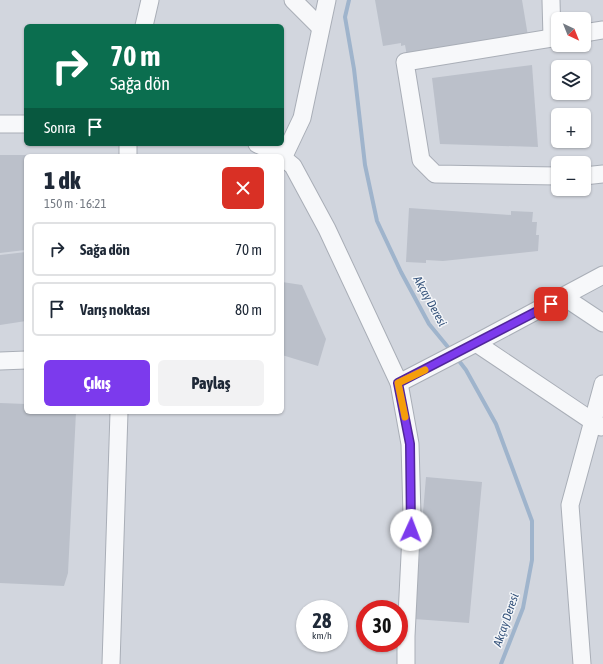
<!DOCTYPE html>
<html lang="tr">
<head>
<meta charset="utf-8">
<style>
	:root { --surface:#fff; --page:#f2f2f3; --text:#1f2937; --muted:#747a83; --line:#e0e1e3; --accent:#7c3aed }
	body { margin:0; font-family:"Asap Condensed",sans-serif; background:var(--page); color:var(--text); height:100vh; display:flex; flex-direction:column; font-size:15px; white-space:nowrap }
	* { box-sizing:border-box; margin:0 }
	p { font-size:13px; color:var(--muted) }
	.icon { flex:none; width:22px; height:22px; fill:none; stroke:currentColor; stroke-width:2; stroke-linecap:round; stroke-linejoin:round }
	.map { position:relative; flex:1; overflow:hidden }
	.sheet { position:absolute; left:24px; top:154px; width:260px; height:260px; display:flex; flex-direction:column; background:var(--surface); border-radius:6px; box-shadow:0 1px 3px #0004 }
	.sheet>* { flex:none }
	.guide { position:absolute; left:24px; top:24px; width:260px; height:122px; border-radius:6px; box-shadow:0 1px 3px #0004; background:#0b6e4f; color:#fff; overflow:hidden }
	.needle { width:26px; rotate:137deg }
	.tools { position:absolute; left:551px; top:12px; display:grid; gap:8px }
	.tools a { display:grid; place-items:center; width:40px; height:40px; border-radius:6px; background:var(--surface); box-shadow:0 1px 3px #0004; font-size:20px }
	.speed { position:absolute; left:296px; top:600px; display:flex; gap:8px; font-size:20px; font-weight:700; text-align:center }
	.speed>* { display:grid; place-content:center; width:52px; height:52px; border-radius:50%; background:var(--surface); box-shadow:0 1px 3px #0004; line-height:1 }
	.speed small { font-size:10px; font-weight:400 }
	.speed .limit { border:6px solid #d22; background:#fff; color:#111 }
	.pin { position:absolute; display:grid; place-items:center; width:34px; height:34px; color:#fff; margin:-17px; border-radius:8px; box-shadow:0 2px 6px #0006 }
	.me { position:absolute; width:44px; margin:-22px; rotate:2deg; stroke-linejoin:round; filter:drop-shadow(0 0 3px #0008) }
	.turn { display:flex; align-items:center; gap:14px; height:84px; padding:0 20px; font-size:18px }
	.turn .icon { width:52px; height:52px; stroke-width:2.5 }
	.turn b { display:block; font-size:28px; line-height:34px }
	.then { display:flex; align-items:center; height:38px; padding:0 20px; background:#0003; gap:8px; font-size:15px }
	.round { display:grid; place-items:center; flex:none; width:42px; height:42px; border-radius:6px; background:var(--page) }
	.overview { display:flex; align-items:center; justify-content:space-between; height:68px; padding:0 20px }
	h1 { font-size:24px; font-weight:800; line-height:30px }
	.button { display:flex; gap:8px; margin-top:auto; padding:8px 20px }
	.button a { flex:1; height:46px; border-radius:6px; background:var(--accent); color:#fff; font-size:16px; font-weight:800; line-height:46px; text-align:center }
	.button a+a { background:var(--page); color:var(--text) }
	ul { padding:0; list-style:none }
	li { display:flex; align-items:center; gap:12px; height:54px; margin:0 8px 6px; padding:0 12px; border:2px solid var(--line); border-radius:6px }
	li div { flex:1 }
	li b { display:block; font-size:15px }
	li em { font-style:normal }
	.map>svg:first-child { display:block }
	.built { fill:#d2d6de; fill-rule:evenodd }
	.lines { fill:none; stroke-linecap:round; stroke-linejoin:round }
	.stream { stroke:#9fb4cc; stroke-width:4 }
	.building { fill:#bbc0ca }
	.minor-casing { stroke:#a9aeb7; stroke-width:19 }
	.minor { stroke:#f7f8fa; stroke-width:17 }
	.route-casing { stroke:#51269a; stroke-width:10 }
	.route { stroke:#7c3aed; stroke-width:7 }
	.slow { stroke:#f59e0b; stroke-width:7 }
	.labels { text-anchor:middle; stroke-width:3; stroke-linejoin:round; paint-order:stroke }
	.water-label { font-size:12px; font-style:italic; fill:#34527a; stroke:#f4f6f9 }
</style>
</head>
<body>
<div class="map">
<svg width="603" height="664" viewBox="0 0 603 664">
	<rect width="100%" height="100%" fill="#e4e7ec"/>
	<path class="built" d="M0,0H603V664H0ZM558,19H584V45H558ZM26,26H282V144H26ZM558,67H584V93H558ZM558,115H584V141H558ZM26,156H282V412H26ZM558,163H584V189H558ZM305,609H339V643H305ZM365,609H399V643H365Z"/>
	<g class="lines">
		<g class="stream">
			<path d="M349,0L345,17L354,69L365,165L377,221L401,272L429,324L452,352"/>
			<path d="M456,357L466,370L496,424L532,521V560L523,608L501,664"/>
		</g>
	</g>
	<g class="building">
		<path d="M375,0H522L528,36L407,56L405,45L401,46V43L383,46Z"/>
		<path d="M532,65L538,147L440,144L432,78Z"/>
		<path d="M0,155H26V236L25,250L0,253Z"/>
		<path d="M409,208L511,215V211L533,212L532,222H537L536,235H539L538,251L443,261L426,260V263L406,262Z"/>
		<path d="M26,252V321L0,325V255Z"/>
		<path d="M282,282L302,285L326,339L318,366L282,355Z"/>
		<path d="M0,403L26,404V412H76L68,573L64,586L0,583Z"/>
		<path d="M426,477L482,482L469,623L414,619Z"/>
	</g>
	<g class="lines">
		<defs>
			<g id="minor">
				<path d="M293,0L320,27"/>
				<path d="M551,0L552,38"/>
				<path d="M144,26L150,0"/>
				<path d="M584,33L603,30"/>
				<path d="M558,37L405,62L421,160L435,174L558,176"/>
				<path d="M0,124H26"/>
				<path d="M257,144L276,152L281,156"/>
				<path d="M128,156V144"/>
				<path d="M282,157L293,166L327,229L399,383L410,444L412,515L406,636V664"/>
				<path d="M283,158L302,118L327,0"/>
				<path d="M584,176L603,174"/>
				<path d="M564,297L603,323"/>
				<path d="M476,343L601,427"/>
				<path d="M0,361L26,360"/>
				<path d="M399,383L476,343L603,275"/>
				<path d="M111,664L119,412"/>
				<path d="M582,664L570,505L603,384"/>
			</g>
		</defs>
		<use href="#minor" class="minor-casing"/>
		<use href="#minor" class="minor"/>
	</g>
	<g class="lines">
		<defs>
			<path id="route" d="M411,530L410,444L398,383L551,304"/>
		</defs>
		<use href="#route" class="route-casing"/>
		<use href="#route" class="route"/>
		<path class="slow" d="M405,417L398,383L425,370"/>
	</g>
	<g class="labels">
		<g class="water-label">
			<text transform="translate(430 301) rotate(61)" y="4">Akçay Deresi</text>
			<text transform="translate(506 620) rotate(-71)" y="4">Akçay Deresi</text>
		</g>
	</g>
</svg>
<div class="tools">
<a><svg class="needle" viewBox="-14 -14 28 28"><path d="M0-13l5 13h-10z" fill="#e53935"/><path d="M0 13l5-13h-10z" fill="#747a83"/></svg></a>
<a><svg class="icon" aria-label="layers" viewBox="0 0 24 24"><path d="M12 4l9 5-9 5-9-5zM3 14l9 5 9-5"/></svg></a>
<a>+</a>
<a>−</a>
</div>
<div class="speed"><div>28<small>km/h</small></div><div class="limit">30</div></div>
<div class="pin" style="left:551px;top:304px;background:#d93025"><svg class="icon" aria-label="arrive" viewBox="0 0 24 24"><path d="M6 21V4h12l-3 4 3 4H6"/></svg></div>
<svg class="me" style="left:411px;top:530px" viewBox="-20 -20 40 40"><circle r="19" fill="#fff"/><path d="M0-13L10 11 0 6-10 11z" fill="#7c3aed"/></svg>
<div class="guide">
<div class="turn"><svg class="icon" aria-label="right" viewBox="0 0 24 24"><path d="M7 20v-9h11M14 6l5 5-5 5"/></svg><div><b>70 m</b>Sağa dön</div></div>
<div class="then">Sonra<svg class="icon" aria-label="arrive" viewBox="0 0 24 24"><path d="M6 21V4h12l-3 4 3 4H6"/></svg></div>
</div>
<section class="sheet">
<div class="overview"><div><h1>1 dk</h1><p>150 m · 16:21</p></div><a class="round" style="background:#d93025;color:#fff"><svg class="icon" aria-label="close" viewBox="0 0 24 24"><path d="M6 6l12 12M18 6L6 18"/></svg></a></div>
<ul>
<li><svg class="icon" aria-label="right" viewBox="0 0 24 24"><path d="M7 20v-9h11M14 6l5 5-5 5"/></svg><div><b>Sağa dön</b></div><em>70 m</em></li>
<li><svg class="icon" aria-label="arrive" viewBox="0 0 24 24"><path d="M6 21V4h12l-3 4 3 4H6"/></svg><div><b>Varış noktası</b></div><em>80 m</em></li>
</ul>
<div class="button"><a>Çıkış</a><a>Paylaş</a></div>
</section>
</div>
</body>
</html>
